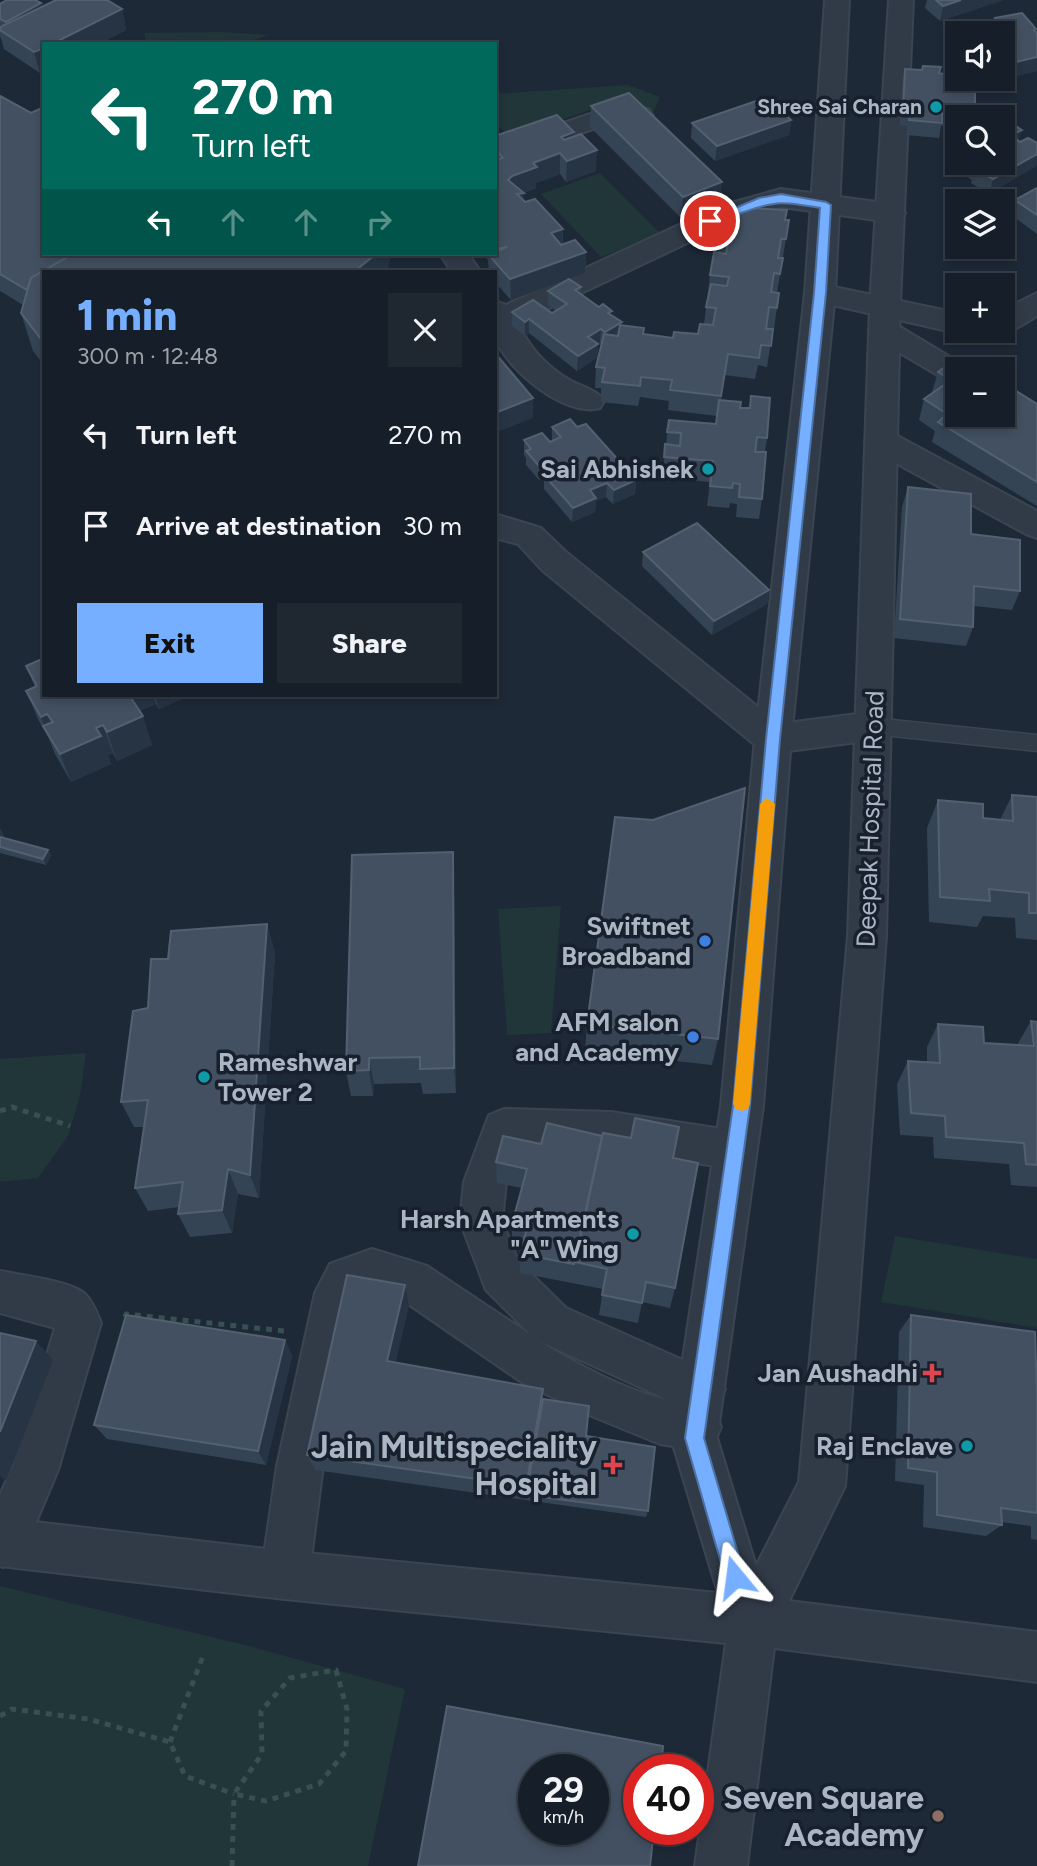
<!DOCTYPE html>
<html lang="en">
<head>
<meta charset="utf-8">
<style>
	:root { --surface:#161f29; --page:#1f2731; --text:#f1f3f6; --muted:#9ea2a8; --line:#353d46; --accent:#76afff }
	body { margin:0; font-family:Figtree,sans-serif; background:var(--page); color:var(--text); height:100vh; display:flex; flex-direction:column; font-size:26px; white-space:nowrap }
	* { box-sizing:border-box; margin:0 }
	p { font-size:23px; color:var(--muted) }
	.icon { flex:none; width:38px; height:38px; fill:none; stroke:currentColor; stroke-width:2; stroke-linecap:round; stroke-linejoin:round }
	.map { position:relative; flex:1; overflow:hidden }
	.drawer { position:absolute; left:42px; top:270px; width:455px; height:427px; display:flex; flex-direction:column; background:var(--surface); border-radius:0px; box-shadow:0 4px 10px #0003,0 0 0 2px var(--line) }
	.drawer>* { flex:none }
	.guide { position:absolute; left:42px; top:42px; width:455px; height:214px; border-radius:0px; box-shadow:0 4px 10px #0003,0 0 0 2px var(--line); background:#00695c; color:#fff; overflow:hidden }
	.tools { position:absolute; left:945px; top:21px; display:grid; gap:14px }
	.tools a { display:grid; place-items:center; width:70px; height:70px; border-radius:0px; background:var(--surface); box-shadow:0 4px 10px #0003,0 0 0 2px var(--line); font-size:35px }
	.speed { position:absolute; left:518px; top:1754px; display:flex; gap:14px; font-size:35px; font-weight:700; text-align:center }
	.speed>* { display:grid; place-content:center; width:91px; height:91px; border-radius:50%; background:var(--surface); box-shadow:0 4px 10px #0003,0 0 0 2px var(--line); line-height:1 }
	.speed small { font-size:18px; font-weight:400 }
	.speed .limit { border:10px solid #d22; background:#fff; color:#111 }
	.pin { position:absolute; display:grid; place-items:center; width:60px; height:60px; color:#fff; margin:-30px; border:4px solid #fff; border-radius:50%; box-shadow:0 2px 7px #0007 }
	.me { position:absolute; width:77px; margin:-38px; rotate:344deg; stroke-linejoin:round; filter:drop-shadow(0 0 5px #0008) }
	.turn { display:flex; align-items:center; gap:24px; height:147px; padding:0 35px; font-size:32px }
	.turn .icon { width:91px; height:91px; stroke-width:2.5 }
	.turn b { display:block; font-size:49px; line-height:60px }
	.lanes { display:flex; align-items:center; height:66px; padding:0 35px; background:#0003; justify-content:center; gap:35px; direction:ltr }
	.lanes .off { opacity:.35 }
	.round { display:grid; place-items:center; flex:none; width:74px; height:74px; border-radius:0px; background:var(--page) }
	.summary { display:flex; align-items:center; justify-content:space-between; height:119px; padding:0 35px }
	h1 { font-size:42px; font-weight:800; line-height:52px; color:var(--accent) }
	.button { display:flex; gap:14px; margin-top:auto; padding:14px 35px }
	.button a { flex:1; height:80px; border-radius:0px; background:var(--accent); color:#111; font-size:28px; font-weight:800; line-height:80px; text-align:center }
	.button a+a { background:var(--page); color:var(--text) }
	ul { padding:0; list-style:none }
	li { display:flex; align-items:center; gap:21px; height:91px; padding:0 35px }
	li div { flex:1 }
	li b { display:block; font-size:26px }
	li em { font-style:normal }
	.map>svg:first-child { display:block }
	.green { fill:#203638 }
	.lines { fill:none; stroke-linecap:round; stroke-linejoin:round }
	.service-casing { stroke:#3b4451; stroke-width:3 }
	.minor-casing { stroke:#3b4451; stroke-width:4 }
	.tertiary-casing { stroke:#3b4451; stroke-width:4 }
	.path { stroke:#385051; stroke-width:5; stroke-dasharray:6 6; stroke-linecap:butt }
	.service { fill:#313b48; fill-rule:evenodd }
	.minor { fill:#313b48; fill-rule:evenodd }
	.tertiary { fill:#313b48; fill-rule:evenodd }
	.wall { fill:#354454 }
	.shaded-wall { fill:#263444 }
	.building { fill:#425061; stroke:#526070; stroke-width:2; fill-rule:evenodd }
	.route { fill:#76afff; stroke:#4d72a6; stroke-width:2 }
	.slow { fill:#f59e0b }
	.culture-dot { fill:#0f9aa8; stroke:#17202c; stroke-width:2.5 }
	.shop-dot { fill:#3f7fe0; stroke:#17202c; stroke-width:2.5 }
	.health-dot { fill:#e0444e; stroke:#17202c; stroke-width:2.5 }
	.education-dot { fill:#8d6e63; stroke:#17202c; stroke-width:2.5 }
	.labels { text-anchor:middle; stroke-width:7; stroke-linejoin:round; paint-order:stroke }
	.far-poi-label { font-size:21px; font-weight:bold; fill:#abb6c5; stroke:#17202c; text-anchor:end }
	.poi-label { font-size:26px; font-weight:bold; fill:#abb6c5; stroke:#17202c; text-anchor:end }
	.street-label { font-size:26px; fill:#abb6c5; stroke:#17202c }
	.near-poi-label { font-size:32px; font-weight:bold; fill:#abb6c5; stroke:#17202c; text-anchor:end }
</style>
</head>
<body>
<div class="map">
<svg width="1037" height="1866" viewBox="0 0 1037 1866">
	<rect width="100%" height="100%" fill="#1e2937"/>
	<g class="green">
		<path d="M220,32L269,35L242,44H146L144,33Z"/>
		<path d="M628,85L660,97L650,119L624,99L536,128L508,134L495,124V94Z"/>
		<path d="M600,173L662,235L601,257L541,194Z"/>
		<path d="M561,906L551,1033L507,1035L498,909Z"/>
		<path d="M86,1053L80,1096L68,1136L38,1178L0,1182V1059Z"/>
		<path d="M895,1236L1037,1259V1328L881,1302Z"/>
		<path d="M0,1586L249,1646L405,1689L368,1866H0Z"/>
	</g>
	<g class="lines">
		<defs>
			<path id="service" d="M873,718L1037,735V751L873,734L866,732L863,726L866,720Z"/>
			<g id="minor">
				<path d="M626,102L649,110L653,116L649,122C637,125 628,118 616,121L495,163V146Z"/>
				<path d="M781,189L891,204L901,207L905,213L901,219L891,222L782,207L740,218L518,323C529,348 547,367 571,381C583,387 597,390 604,401L600,408C566,418 509,371 496,340C492,329 495,313 495,301L506,305L720,206Z"/>
				<path d="M440,254H468L480,271H451Z"/>
				<path d="M820,284L957,313V331H964L957,333L810,300L805,293L810,286Z"/>
				<path d="M1037,293V316C1024,323 1011,335 996,331H1003V310Z"/>
				<path d="M885,321L895,324L970,369H957V383L946,380L875,338L870,331L875,324Z"/>
				<path d="M881,430L892,433L1037,511V538L1026,534L870,449L865,441L870,433Z"/>
				<path d="M495,514L541,528L566,552L779,724L873,712L886,716L891,726L886,736L873,740L773,753L760,749L542,570L518,544L495,538Z"/>
				<path d="M504,1109L611,1112L735,1131L750,1136L756,1150L750,1164L735,1169L611,1150L518,1147L506,1182L502,1221L518,1261L566,1308L687,1362L718,1373L725,1389L718,1405L709,1409L714,1411L721,1427L714,1443L698,1450L660,1444L594,1417L523,1383L401,1299L372,1291L360,1295L358,1299L323,1466L309,1575L302,1592L285,1599L268,1592L261,1575L277,1466L315,1293L330,1264L372,1249L427,1266L531,1335L486,1290L460,1221L464,1182L489,1115ZM539,1341L666,1399C633,1394 568,1360 539,1341Z"/>
				<path d="M0,1271C20,1275 71,1281 85,1294C93,1302 97,1313 101,1323L58,1470L20,1560L3,1567L0,1566V1495L13,1466L55,1328L0,1313Z"/>
			</g>
			<path id="tertiary" d="M825,0H849L835,293L791,739L763,1106L717,1438L756,1566L799,1482L848,936L870,305L889,0H913L900,305L886,936L845,1486L789,1601L1037,1632V1682L774,1648L747,1866H695L726,1643L285,1599L0,1566V1518L285,1551L718,1593L671,1438L721,1106L755,739L805,293Z"/>
		</defs>
		<use href="#service" class="service-casing"/>
		<use href="#minor" class="minor-casing"/>
		<use href="#tertiary" class="tertiary-casing"/>
		<g class="path">
			<path d="M0,1111L12,1107L70,1126"/>
			<path d="M125,1317L126,1314L284,1331"/>
			<path d="M336,1670L347,1709L346,1751L319,1784L266,1801L234,1794L262,1754L261,1711L290,1678Z"/>
			<path d="M0,1716L12,1709L88,1719L170,1742L185,1776L234,1794"/>
			<path d="M170,1742L203,1656"/>
			<path d="M232,1866L234,1794"/>
		</g>
		<use href="#service" class="service"/>
		<use href="#minor" class="minor"/>
		<use href="#tertiary" class="tertiary"/>
	</g>
	<g class="wall">
		<path d="M927,0H1003L940,21L925,8Z"/>
		<path d="M41,3L42,7L122,9L126,30L99,44H44L40,73L4,49L0,35V27L2,26L0,25V4Z"/>
		<path d="M995,18L1036,29L1037,71L1003,79V33H957V48L950,42L954,27L989,26L993,25Z"/>
		<path d="M923,66L939,73L975,114L974,117H957V128L941,126L939,138L906,135L907,126L900,125L902,84L905,69L922,70Z"/>
		<path d="M0,96L44,254H391L387,271H44V365L33,351L21,313L23,305L0,291Z"/>
		<path d="M591,106L720,203L681,218L590,127Z"/>
		<path d="M791,120L789,135L715,161L691,138L692,123Z"/>
		<path d="M1022,130L989,194L971,183L972,180L953,168L954,163L946,158L949,143L957,139V163H1003Z"/>
		<path d="M495,136H574L596,171L566,182L560,174L536,183V188L524,193V201L563,229V244L586,252L585,273L570,279L581,287V294L611,315L622,326L643,334L673,338L698,334L704,324L710,275L718,253L720,236L785,220H789L777,293H779L774,329H766H773L767,367L758,365L755,379L725,375L721,400L740,408H749L751,396L767,438L765,452L762,499L759,519L736,517L737,504L730,503L729,508L707,506L710,482L662,477L669,420L716,424L717,416L668,410L669,401L640,397L638,406L601,402V388H595L596,367L602,344L600,343L598,345L597,358L577,371L529,333L525,336L512,326V312L552,313L556,311L548,305V291L569,279L511,300L495,282V271H489L488,260L483,254H495Z"/>
		<path d="M1037,188V234L1010,214L1015,200Z"/>
		<path d="M938,372L1037,404V506L932,442L935,431L919,420L924,399L933,393L932,392Z"/>
		<path d="M552,427H577L636,480L635,494L613,504L606,497L596,501L595,512L572,522L544,489V478L539,480L526,465V458L524,455V440L552,441Z"/>
		<path d="M908,487L971,534L1020,591L1012,610L974,606L973,627L966,646L894,638L902,507Z"/>
		<path d="M643,552L769,590L767,604L712,635L642,566Z"/>
		<path d="M26,666L44,695H191L159,709L156,704L139,711L152,745L117,761L113,753L108,755L111,764L71,782L55,754L49,739L38,719L26,691L35,687Z"/>
		<path d="M1012,795L1037,797V940L1016,938L1015,918L983,916L977,927L929,922L927,828L938,800L983,818L1000,820Z"/>
		<path d="M0,829L4,836L3,838L48,850L51,856L46,865L0,853Z"/>
		<path d="M454,882L456,1093L423,1094L421,1083L374,1084L373,1096H351L346,1071Z"/>
		<path d="M267,924L275,953L259,1198L238,1194L232,1233L190,1237L178,1214L179,1207L148,1211L135,1188L144,1127H134L121,1102L148,1008L168,959Z"/>
		<path d="M1031,1021L1037,1022V1187L1011,1185L1009,1164L934,1158L933,1137L900,1135L897,1084L908,1061L927,1063V1047L938,1024L984,1043L1017,1045Z"/>
		<path d="M587,1024L718,1039L712,1065L585,1051Z"/>
		<path d="M541,1144L673,1158L675,1288L670,1308L642,1302L638,1323L599,1315L603,1289L520,1273V1254L522,1246L512,1244V1224L522,1188L497,1183L496,1162Z"/>
		<path d="M405,1285L409,1305L395,1362L543,1389V1399L586,1436L648,1511L646,1517L315,1470L307,1455Z"/>
		<path d="M911,1315L1037,1393V1540L1031,1539V1526L1001,1522L1002,1525L986,1536L923,1527L924,1485L895,1481L899,1332Z"/>
		<path d="M285,1340L292,1356L266,1465L107,1439L94,1425Z"/>
	</g>
	<g class="shaded-wall">
		<path d="M961,0H1003L940,21L943,6Z"/>
		<path d="M41,3L43,11L8,30L6,22Z"/>
		<path d="M122,9L126,30L99,44H52Z"/>
		<path d="M44,48V71L40,73L34,52Z"/>
		<path d="M1037,57V71L1003,79V65Z"/>
		<path d="M987,79H1002L986,82Z"/>
		<path d="M791,120L789,135L715,161L717,146Z"/>
		<path d="M1022,130L1017,145L1011,135Z"/>
		<path d="M574,132L573,153L561,137Z"/>
		<path d="M597,150L596,171L566,182L567,161Z"/>
		<path d="M560,153V174L536,183V188L521,194L524,193V214L508,180L512,176L533,163Z"/>
		<path d="M1037,154V166L989,194L993,179Z"/>
		<path d="M722,182L720,203L681,218L683,197Z"/>
		<path d="M563,229L562,250L551,233Z"/>
		<path d="M586,252L585,273L511,300L510,279Z"/>
		<path d="M376,254H391L387,271H355Z"/>
		<path d="M529,319V333L525,336V322Z"/>
		<path d="M622,322L621,336L604,346L605,332Z"/>
		<path d="M601,329L600,343L598,345L597,358L577,371L578,356L588,337Z"/>
		<path d="M533,398V418L495,433V413Z"/>
		<path d="M548,462L547,476L544,475V478L539,480V466Z"/>
		<path d="M636,480L635,494L613,504L614,490Z"/>
		<path d="M607,483L606,497L596,501L595,512L572,522L573,508L590,490Z"/>
		<path d="M769,590L767,604L712,635L714,621Z"/>
		<path d="M126,695H153L156,704L132,714Z"/>
		<path d="M155,695H191L159,709Z"/>
		<path d="M47,714L59,742L46,731L41,717Z"/>
		<path d="M143,716L152,745L117,761L107,732Z"/>
		<path d="M103,725L113,753L108,755L111,764L71,782L60,754L96,728Z"/>
		<path d="M1,829L4,836L0,842V831Z"/>
		<path d="M48,850L51,856L46,865L43,859Z"/>
		<path d="M453,852L454,882L456,1093L454,1068Z"/>
		<path d="M267,924L275,953L259,1198L250,1175Z"/>
		<path d="M369,1058L374,1084L373,1096L369,1070Z"/>
		<path d="M228,1169L238,1194L232,1233L222,1210Z"/>
		<path d="M405,1285L409,1305L392,1379L387,1361Z"/>
		<path d="M285,1340L292,1356L266,1465L258,1451Z"/>
		<path d="M36,1341L53,1360L6,1481L0,1476V1432Z"/>
		<path d="M543,1389V1406L526,1500V1486Z"/>
	</g>
	<g class="building">
		<path d="M7,0H35L41,3L6,22L0,19V4Z"/>
		<path d="M56,0H107L122,9L52,44H44V48L34,52L0,30V27Z"/>
		<path d="M936,0H961L943,6Z"/>
		<path d="M1022,13L1036,29L1034,30L1037,33V57L1003,65V33H961L954,27L984,21L989,26L1000,24L995,18Z"/>
		<path d="M923,66L941,67L939,73L957,77V79H963L975,82V114L942,111V123L909,120L910,111L903,110L905,69L922,70Z"/>
		<path d="M629,93L722,182L683,197L591,106Z"/>
		<path d="M0,96L31,113L44,107V254H73L31,278L27,290L0,274Z"/>
		<path d="M765,98L791,120L717,146L692,123Z"/>
		<path d="M557,115L574,132L561,137L564,140L581,134L597,150L567,161L560,153L533,163L537,167L512,176L508,180L524,193L517,194L525,202L535,199L563,229L551,233L561,245L575,240L586,252L510,279L488,254H495V252L507,247L497,249L495,247V160L503,158L495,149V136Z"/>
		<path d="M1003,118L1022,130L1011,135L1020,142L1028,138L1037,143V154L993,179L975,169L978,166L972,163H1003Z"/>
		<path d="M957,139V148L949,143Z"/>
		<path d="M1037,188V215L1015,200Z"/>
		<path d="M727,207L787,210L785,220H789L786,239H781L778,258H783L780,274L774,273L771,292L779,293L777,308L769,307L766,329H773L771,346L761,345L759,358L728,354L721,396L670,390L672,380L641,377L640,386L602,382L605,368L596,367L604,334L618,336L620,325L644,328L643,334L673,338L674,332L698,334L700,324L713,325L716,308L706,307L711,284L727,286L729,277L710,275L714,252L726,254L729,237L720,236Z"/>
		<path d="M73,254H376L355,271H44V343L21,313L31,278Z"/>
		<path d="M569,279L581,287L575,290L599,307L603,304L612,311L608,313L622,322L605,332L601,329L588,337L598,344L578,356L529,319L525,322L512,312L533,300L552,313L567,304L548,291Z"/>
		<path d="M495,353L533,398L495,413Z"/>
		<path d="M960,356L981,369H957V415H1003V383L1037,404V482L938,422L947,414L924,399L951,380L938,372Z"/>
		<path d="M751,396L770,398L767,438L757,437L755,452H766L762,499L739,497L740,484L733,483L732,488L710,486L713,461L664,457L665,444L680,446L681,433L667,432L669,420L716,424L719,400L741,402L740,408H750Z"/>
		<path d="M570,419L577,427L586,424L636,480L614,490L607,483L590,490L596,498L573,508L544,475L555,470L548,462L539,466L526,451L531,449L524,440L542,433L550,442L561,437L552,427Z"/>
		<path d="M908,487L971,494V534L1020,540V591L974,586L973,627L900,619Z"/>
		<path d="M697,523L769,590L714,621L643,552Z"/>
		<path d="M44,658V695H129L143,716L107,732L103,725L96,728L101,736L60,754L43,726L53,722L47,714L41,717L26,691L37,686L26,666Z"/>
		<path d="M745,788L718,1039L587,1024L615,817L653,820Z"/>
		<path d="M1012,795L1037,797V913H1029V893L989,889L990,901L940,897L938,800L983,804V818L1013,821Z"/>
		<path d="M0,837L48,850L43,859L0,847Z"/>
		<path d="M453,852L454,1068L420,1069V1057L369,1058V1070L346,1071L352,855Z"/>
		<path d="M267,924L250,1175L228,1169L222,1210L178,1214L183,1182L135,1188L148,1100L121,1102L133,1011L148,1008L151,959H168L171,931Z"/>
		<path d="M1031,1021L1037,1022V1165L1026,1164L1024,1143L946,1137L945,1116L911,1113L908,1061L940,1063L938,1024L983,1027L984,1043L1034,1046Z"/>
		<path d="M635,1118L679,1127L673,1158L698,1163L675,1288L646,1282L642,1303L602,1295L607,1269L575,1262L603,1133L631,1138Z"/>
		<path d="M547,1123L602,1136L574,1264L520,1254L527,1228L512,1224L527,1169L496,1162L503,1136L541,1144Z"/>
		<path d="M347,1275L405,1285L387,1361L543,1389L526,1486L307,1455Z"/>
		<path d="M126,1315L285,1340L258,1451L94,1425Z"/>
		<path d="M911,1315L1035,1332L1037,1393V1513L1001,1508L1002,1525L937,1515V1472L908,1468Z"/>
		<path d="M0,1333L36,1341L0,1432Z"/>
		<path d="M543,1399L589,1406L586,1436L655,1447L648,1511L526,1495Z"/>
		<path d="M447,1706L663,1746L661,1769H639V1829H654L650,1866H418ZM534,1769H593V1829H534Z"/>
	</g>
	<path class="route" d="M781,194L826,202L831,205L826,293L780,739L750,1106L704,1438L745,1577L742,1584L735,1587L728,1584L725,1577L685,1438L733,1106L766,739L814,293L820,208C786,202 777,200 744,212C733,216 713,229 704,221L759,198Z"/>
	<path class="slow" d="M767,798L775,804L750,1104L748,1109L742,1111L736,1109L733,1104L760,804Z"/>
	<g class="culture-dot">
		<circle cx="936" cy="107" r="7"/>
		<circle cx="708" cy="469" r="7"/>
		<circle cx="204" cy="1077" r="7"/>
		<circle cx="633" cy="1234" r="7"/>
		<circle cx="967" cy="1446" r="7"/>
	</g>
	<g class="shop-dot">
		<circle cx="705" cy="941" r="7"/>
		<circle cx="693" cy="1037" r="7"/>
	</g>
	<g class="health-dot">
		<path d="M928.5 1362.5h7v7h7v7h-7v7h-7v-7h-7v-7h7z"/>
		<path d="M609.5 1454.5h7v7h7v7h-7v7h-7v-7h-7v-7h7z"/>
	</g>
	<circle class="education-dot" cx="938" cy="1816" r="7"/>
	<g class="labels">
		<g class="far-poi-label">
			<text x="922" y="114">Shree Sai Charan</text>
		</g>
		<g class="poi-label">
			<text x="694" y="478">Sai Abhishek</text>
			<text x="691" y="935">Swiftnet<tspan x="691" dy="30">Broadband</tspan></text>
			<text x="679" y="1031">AFM salon<tspan x="679" dy="30">and Academy</tspan></text>
			<text x="218" y="1071" text-anchor="start">Rameshwar<tspan x="218" dy="30">Tower 2</tspan></text>
			<text x="619" y="1228">Harsh Apartments<tspan x="619" dy="30">"A" Wing</tspan></text>
			<text x="918" y="1382">Jan Aushadhi</text>
			<text x="953" y="1455">Raj Enclave</text>
		</g>
		<g class="street-label">
			<text transform="translate(870 819) rotate(-88)" y="9">Deepak Hospital Road</text>
		</g>
		<g class="near-poi-label">
			<text x="597" y="1458">Jain Multispeciality<tspan x="597" dy="37">Hospital</tspan></text>
			<text x="924" y="1809">Seven Square<tspan x="924" dy="37">Academy</tspan></text>
		</g>
	</g>
</svg>
<div class="tools">
<a><svg class="icon" aria-label="sound" viewBox="0 0 24 24"><path d="M4 9h4l5-4v14l-5-4H4zM17 9q2 3 0 6"/></svg></a>
<a><svg class="icon" aria-label="search" viewBox="0 0 24 24"><circle cx="10" cy="10" r="6"/><path d="M15 15l6 6"/></svg></a>
<a><svg class="icon" aria-label="layers" viewBox="0 0 24 24"><path d="M12 4l9 5-9 5-9-5zM3 14l9 5 9-5"/></svg></a>
<a>+</a>
<a>−</a>
</div>
<div class="speed"><div>29<small>km/h</small></div><div class="limit">40</div></div>
<div class="pin" style="left:710px;top:221px;background:#d93025"><svg class="icon" aria-label="arrive" viewBox="0 0 24 24"><path d="M6 21V4h12l-3 4 3 4H6"/></svg></div>
<svg class="me" style="left:735px;top:1577px" viewBox="-20 -20 40 40"><path d="M0-17L14 15 0 8-14 15z" fill="#76afff" stroke="#fff" stroke-width="4"/></svg>
<div class="guide">
<div class="turn"><svg class="icon" aria-label="left" viewBox="0 0 24 24"><path d="M17 20v-9H6M10 6l-5 5 5 5"/></svg><div><b>270 m</b>Turn left</div></div>
<div class="lanes"><svg class="icon" aria-label="left" viewBox="0 0 24 24"><path d="M17 20v-9H6M10 6l-5 5 5 5"/></svg><svg class="icon off" aria-label="ahead" viewBox="0 0 24 24"><path d="M12 20V5M6 11l6-6 6 6"/></svg><svg class="icon off" aria-label="ahead" viewBox="0 0 24 24"><path d="M12 20V5M6 11l6-6 6 6"/></svg><svg class="icon off" aria-label="right" viewBox="0 0 24 24"><path d="M7 20v-9h11M14 6l5 5-5 5"/></svg></div>
</div>
<section class="drawer">
<div class="summary"><div><h1>1 min</h1><p>300 m · 12:48</p></div><a class="round"><svg class="icon" aria-label="close" viewBox="0 0 24 24"><path d="M6 6l12 12M18 6L6 18"/></svg></a></div>
<ul>
<li><svg class="icon" aria-label="left" viewBox="0 0 24 24"><path d="M17 20v-9H6M10 6l-5 5 5 5"/></svg><div><b>Turn left</b></div><em>270 m</em></li>
<li><svg class="icon" aria-label="arrive" viewBox="0 0 24 24"><path d="M6 21V4h12l-3 4 3 4H6"/></svg><div><b>Arrive at destination</b></div><em>30 m</em></li>
</ul>
<div class="button"><a>Exit</a><a>Share</a></div>
</section>
</div>
</body>
</html>
